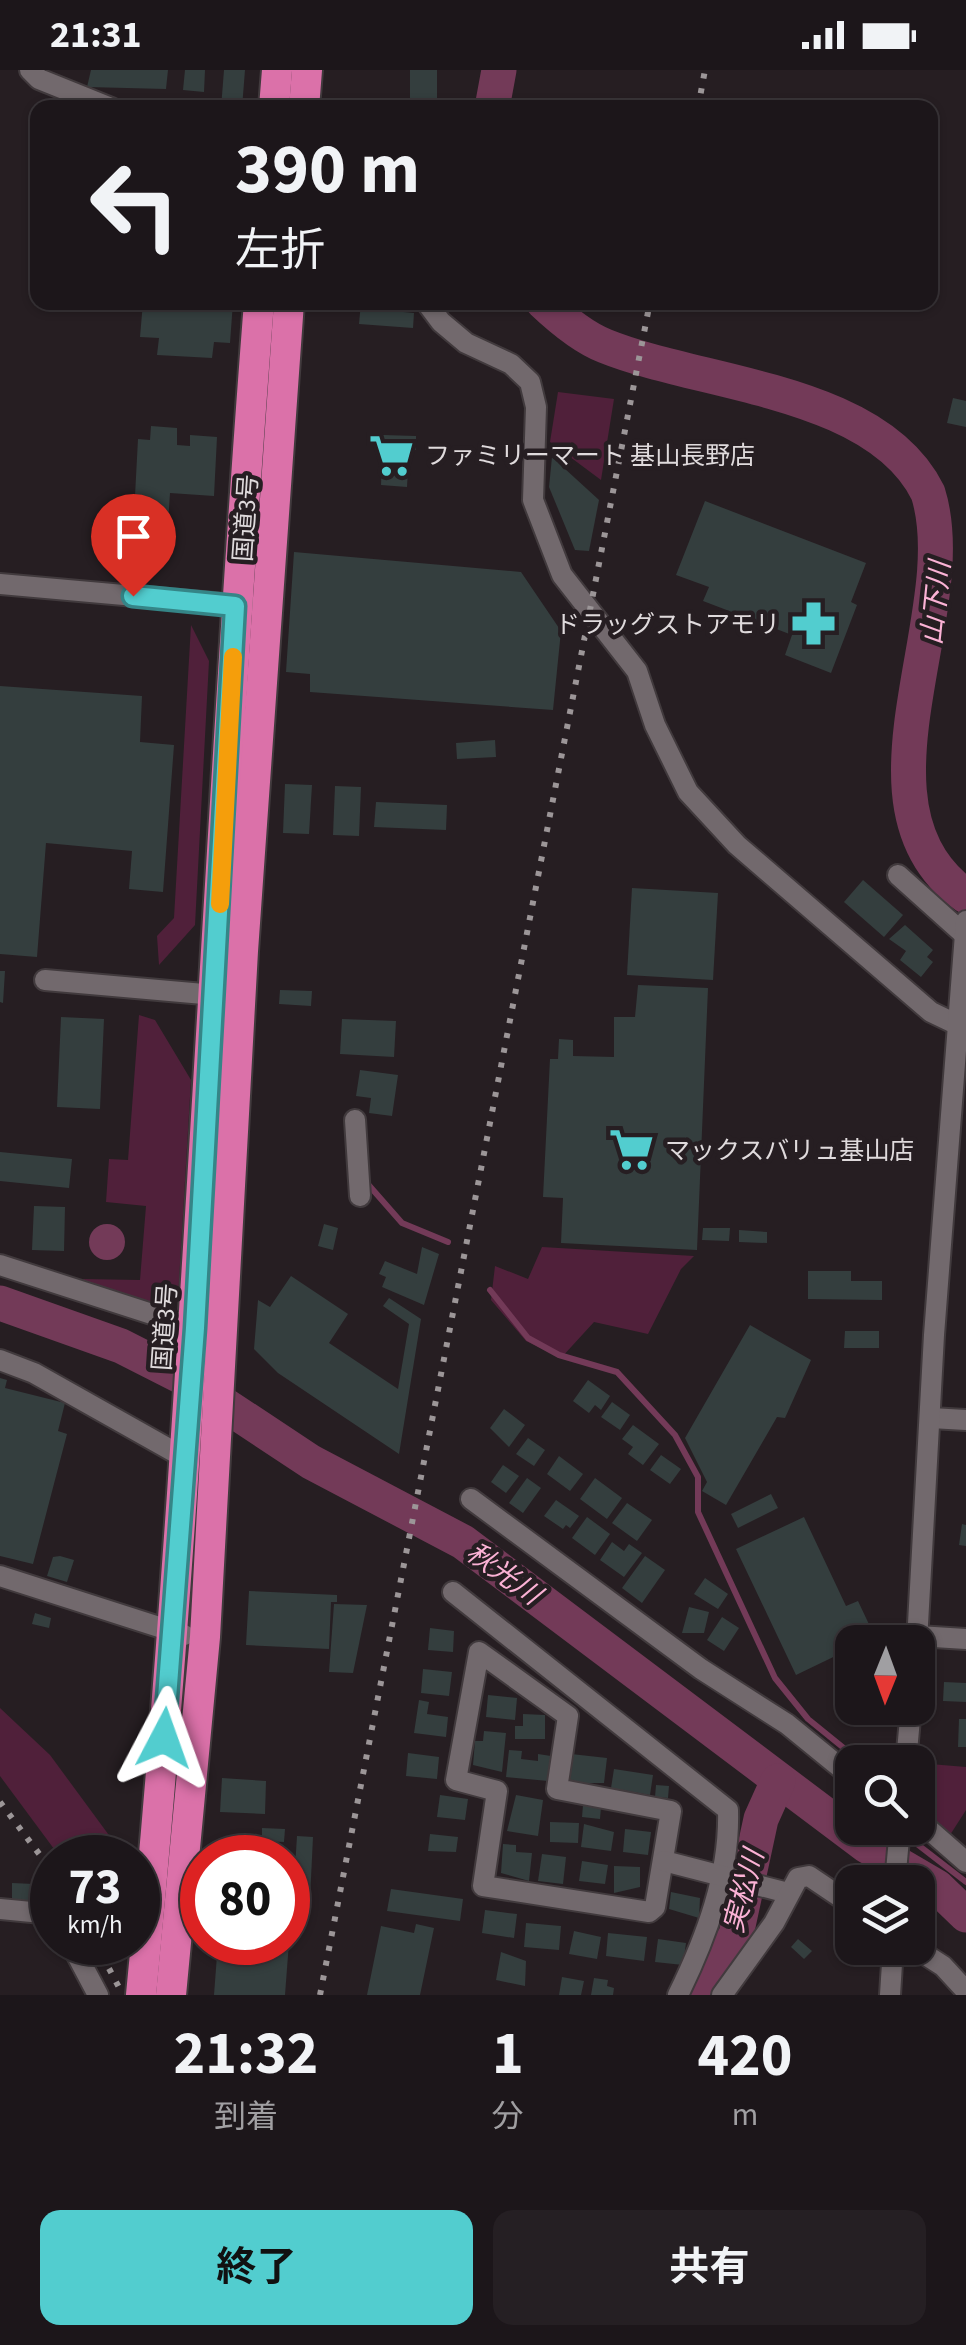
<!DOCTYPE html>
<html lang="ja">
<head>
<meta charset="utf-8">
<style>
	:root { --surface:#1c161a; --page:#251f23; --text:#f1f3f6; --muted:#a09fa2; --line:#3a3539; --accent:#52cdcf }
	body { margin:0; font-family:"Source Sans 3","Noto Sans JP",sans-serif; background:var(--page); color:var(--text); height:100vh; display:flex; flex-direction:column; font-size:38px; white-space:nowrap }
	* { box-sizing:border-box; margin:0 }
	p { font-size:32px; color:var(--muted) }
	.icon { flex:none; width:55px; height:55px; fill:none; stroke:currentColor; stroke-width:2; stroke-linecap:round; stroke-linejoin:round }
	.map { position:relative; height:1925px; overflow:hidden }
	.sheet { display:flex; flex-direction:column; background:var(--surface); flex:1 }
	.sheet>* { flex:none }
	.guide { position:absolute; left:30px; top:30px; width:908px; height:210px; border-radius:20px; box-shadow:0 2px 8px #0004,0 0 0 2px var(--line); background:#1c161a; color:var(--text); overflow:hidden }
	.needle { width:65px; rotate:181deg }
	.fabs { position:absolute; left:835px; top:1555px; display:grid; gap:20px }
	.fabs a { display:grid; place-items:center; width:100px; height:100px; border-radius:20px; background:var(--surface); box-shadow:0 2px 8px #0004,0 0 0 2px var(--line); font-size:50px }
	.speed { position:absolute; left:30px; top:1765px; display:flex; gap:20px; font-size:50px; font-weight:700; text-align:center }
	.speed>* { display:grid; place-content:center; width:130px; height:130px; border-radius:50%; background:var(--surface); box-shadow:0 2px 8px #0004,0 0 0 2px var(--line); line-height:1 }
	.speed small { font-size:25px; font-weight:400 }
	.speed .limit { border:15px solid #d22; background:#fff; color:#111 }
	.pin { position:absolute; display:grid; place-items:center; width:85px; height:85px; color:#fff; margin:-102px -42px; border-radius:50% 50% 50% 0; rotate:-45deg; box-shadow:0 0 10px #0007 }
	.pin .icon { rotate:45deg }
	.me { position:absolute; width:110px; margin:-55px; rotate:4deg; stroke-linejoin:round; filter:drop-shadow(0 0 8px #0008) }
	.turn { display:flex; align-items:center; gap:35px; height:210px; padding:0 40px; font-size:45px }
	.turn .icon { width:130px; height:130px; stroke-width:2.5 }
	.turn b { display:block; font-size:70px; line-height:85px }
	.eta { display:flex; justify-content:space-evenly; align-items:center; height:170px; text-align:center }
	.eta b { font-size:60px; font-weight:700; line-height:70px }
	.primary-button { display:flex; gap:20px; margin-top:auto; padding:20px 40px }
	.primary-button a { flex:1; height:115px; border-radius:20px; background:var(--accent); color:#111; font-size:40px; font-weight:700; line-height:115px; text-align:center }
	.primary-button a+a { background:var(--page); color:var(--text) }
	.status { display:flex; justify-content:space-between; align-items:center; height:70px; padding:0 50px; background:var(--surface); direction:ltr }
	.status svg { height:28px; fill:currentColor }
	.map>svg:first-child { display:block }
	.green { fill:#50203a }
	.water { fill:#733a58 }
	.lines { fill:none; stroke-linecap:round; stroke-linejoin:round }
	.stream { stroke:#733a58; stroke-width:6 }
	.river { stroke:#733a58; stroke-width:35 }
	.building { fill:#343e3e }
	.minor-casing { stroke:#413a3d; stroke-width:24 }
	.highway-casing { stroke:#413a3d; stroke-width:34 }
	.minor { stroke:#72696d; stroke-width:20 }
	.highway { stroke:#db71a9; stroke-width:30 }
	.rail { stroke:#9c9698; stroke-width:6; stroke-dasharray:5 10; stroke-linecap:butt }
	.route-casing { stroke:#358587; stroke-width:25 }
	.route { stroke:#52cdcf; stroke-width:18 }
	.slow { stroke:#f59e0b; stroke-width:18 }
	.labels { text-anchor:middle; stroke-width:9; stroke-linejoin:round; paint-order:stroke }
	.poi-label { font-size:25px; fill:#dfdadc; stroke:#261e22; text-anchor:start }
	.street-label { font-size:25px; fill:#dfdadc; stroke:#261e22 }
	.water-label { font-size:28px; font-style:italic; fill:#fbb2d5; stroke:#261e22 }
</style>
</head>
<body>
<div class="status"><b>21:31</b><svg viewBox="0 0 49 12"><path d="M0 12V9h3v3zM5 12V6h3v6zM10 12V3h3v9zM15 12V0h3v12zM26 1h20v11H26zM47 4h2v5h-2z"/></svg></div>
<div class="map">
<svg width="966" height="1925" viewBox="0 0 966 1925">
	<rect width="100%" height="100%" fill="#261e22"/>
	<g class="green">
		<path d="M558,322L614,329L601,410L550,372Z"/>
		<path d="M191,555L209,591L195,855L159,895L157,866L174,848Z"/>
		<path d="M139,945L155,950L191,1010L178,1228L164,1239L81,1209L140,1210L146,1136L106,1132L109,1089L128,1090Z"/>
		<path d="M542,1177L694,1186L681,1199L648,1264L594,1252L561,1288L526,1271L491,1230L495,1196L528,1209Z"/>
		<path d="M0,1638L50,1685L125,1787H60L0,1706Z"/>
		<path d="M930,1694L966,1697V1740L950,1765L929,1749Z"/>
	</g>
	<circle class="water" cx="107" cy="1172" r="18"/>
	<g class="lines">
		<g class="stream">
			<path d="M366,1112L402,1153L448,1172"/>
			<path d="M490,1220L528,1268L559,1285L617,1302L675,1365L698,1407V1442L775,1608L808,1649L861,1692"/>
			<path d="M904,1764L966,1812"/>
		</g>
		<g class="river">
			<path d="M492,38L499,0"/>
			<path d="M543,232C561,249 582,267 605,276C701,315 877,319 928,423C966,544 840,736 966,826"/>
			<path d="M0,1233L121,1276L184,1308L311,1392L463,1472L867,1776L937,1817L966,1845"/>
			<path d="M697,1925L736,1865L761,1749L778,1711"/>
		</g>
	</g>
	<g class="building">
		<path d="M91,0H168L166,19L87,17Z"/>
		<path d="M185,0H205L204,22L183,20Z"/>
		<path d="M224,0H245L242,38H221Z"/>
		<rect x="410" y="0" width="27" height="38"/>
		<path d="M192,28L206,38H185Z"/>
		<path d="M143,232H233L230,273L214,272L212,288L157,285L159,268L140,267Z"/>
		<path d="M361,232H394L393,241L414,243L413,258L359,254Z"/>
		<path d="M953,328L966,331V357L947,353Z"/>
		<path d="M151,356L177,358V375L190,376V365L217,367L214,426L170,423L166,485L132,483L138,369L150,370Z"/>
		<path d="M383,365L416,366V380H409L407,417L381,415Z"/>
		<path d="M552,387L599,430L589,481L575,480L549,417Z"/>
		<path d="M705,431L866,493L851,532L857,535L831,603L785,585L792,565L703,531L709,517L676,505Z"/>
		<path d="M294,482L521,502L561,561L553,640L310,622V604L286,602Z"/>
		<path d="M0,616L142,626L140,672L174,675L163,822L129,819L132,781L46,773L37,887L0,884Z"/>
		<path d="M495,670L496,687L457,689L456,673Z"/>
		<path d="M285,714L312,715L309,764L283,763Z"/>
		<path d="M335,716L361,717L359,766L333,765Z"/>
		<path d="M376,732L447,735L446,760L374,757Z"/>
		<path d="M863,810L903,845L884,867L844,832Z"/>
		<path d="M632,818L718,823L713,910L627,905Z"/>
		<path d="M905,855L933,880L927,887L933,892L921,907L900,890L906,881L889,869Z"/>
		<path d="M0,901H5L3,933L0,932Z"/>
		<path d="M638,915L708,918L697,1180L561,1173L563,1128L543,1127L550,989H558L559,969L573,970V986L614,987V947H635Z"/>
		<path d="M280,920L312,921L311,936L279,934Z"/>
		<path d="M61,947L104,949L100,1039L57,1037Z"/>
		<path d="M342,949L396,951L394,987L340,984Z"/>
		<path d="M360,1000L398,1005L392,1046L369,1043L371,1028L356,1026Z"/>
		<path d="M0,1082L72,1089L69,1118L0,1111Z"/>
		<path d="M34,1136L65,1137L64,1181L32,1180Z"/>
		<path d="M324,1154L338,1158L333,1180L318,1176Z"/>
		<path d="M703,1158H730L729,1171L702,1170Z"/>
		<path d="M739,1160L767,1162V1173L739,1172Z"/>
		<path d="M422,1177L439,1184L424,1235L382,1217L386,1207L379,1204L385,1191L417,1204Z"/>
		<path d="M808,1201H851V1211H882V1230L808,1229Z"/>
		<path d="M291,1206L348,1244L329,1273L398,1319L409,1254L383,1236L389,1228L421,1249L399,1384L278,1303L254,1279L258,1230L270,1237Z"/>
		<path d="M750,1255L811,1290L785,1348L777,1347L726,1435L702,1421L707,1412L685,1368Z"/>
		<path d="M845,1261H879V1278H844Z"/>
		<path d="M0,1308L7,1310L5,1318L65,1333L58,1361L67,1364L33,1494L0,1486Z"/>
		<path d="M588,1310L610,1326L601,1340L595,1335L589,1343L573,1331Z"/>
		<path d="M612,1332L630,1345L620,1360L601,1347Z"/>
		<path d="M504,1339L525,1355L509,1377L490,1358Z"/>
		<path d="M633,1355L659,1374L643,1395L628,1384L633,1377L622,1369Z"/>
		<path d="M528,1368L545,1380L534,1396L516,1384Z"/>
		<path d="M661,1385L681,1399L670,1414L650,1400Z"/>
		<path d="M559,1386L583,1404L570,1421L547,1404Z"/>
		<path d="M503,1395L519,1406L506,1423L491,1412Z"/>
		<path d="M527,1408L541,1418L523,1443L509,1433Z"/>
		<path d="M595,1408L622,1428L607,1449L580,1429Z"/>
		<path d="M771,1424L778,1438L738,1458L731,1444Z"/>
		<path d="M556,1430L579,1446L570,1458L566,1455L563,1459L544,1446Z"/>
		<path d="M627,1433L652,1450L637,1471L612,1453Z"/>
		<path d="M587,1447L610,1464L595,1485L572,1468Z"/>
		<path d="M804,1447L846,1536L858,1531L875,1567L852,1572V1578L796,1605L736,1479Z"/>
		<path d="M962,1454L966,1455V1476L959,1475Z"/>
		<path d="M612,1472L624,1481L629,1474L642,1483L624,1507L600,1490Z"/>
		<path d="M60,1486L74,1490L67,1512L47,1506L53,1487Z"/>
		<path d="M645,1486L665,1500L642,1533L622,1518Z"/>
		<path d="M705,1508L728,1524L718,1539L694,1524Z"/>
		<path d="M249,1521L337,1525V1532H331L329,1579L246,1575Z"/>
		<path d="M334,1534L367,1535L353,1603L329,1602Z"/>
		<path d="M689,1537L709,1542L704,1563H682Z"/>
		<path d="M35,1543L51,1548L49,1558L32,1554Z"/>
		<path d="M722,1547L739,1558L724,1581L707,1570Z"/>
		<path d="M430,1558L454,1561L453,1582L428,1580Z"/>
		<path d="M423,1599L452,1602L449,1626L421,1623Z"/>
		<path d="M944,1612L966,1613V1632L943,1631Z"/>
		<path d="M488,1625L517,1628L515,1650L486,1647Z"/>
		<path d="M419,1630L429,1632L427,1644L448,1647L446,1667L414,1663Z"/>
		<path d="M523,1644L545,1645V1669H515V1656H523Z"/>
		<path d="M959,1649H966V1677H958Z"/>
		<path d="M484,1661L506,1663L502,1702L473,1695L475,1671H483Z"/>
		<path d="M509,1680L522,1681L521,1689L538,1691V1684L551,1686L548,1711L506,1707Z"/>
		<path d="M408,1683L439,1687L437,1709L406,1706Z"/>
		<path d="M571,1684L607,1688L604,1713H571L568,1708Z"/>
		<path d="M614,1699L653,1705L650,1725L611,1718Z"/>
		<path d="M222,1708L266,1711L265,1744L220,1742Z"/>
		<path d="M656,1715L669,1716L668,1728L655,1727Z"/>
		<path d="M440,1725L468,1729L465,1750L437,1747Z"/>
		<path d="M516,1725L543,1730L538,1766L507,1761Z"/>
		<path d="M583,1735L601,1737L600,1749L582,1747Z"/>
		<path d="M550,1752L579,1753L578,1773L550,1772Z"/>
		<path d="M584,1754L614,1762L611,1781L581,1777Z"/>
		<path d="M262,1758L285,1759L284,1772L262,1771Z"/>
		<path d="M625,1759L651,1762L648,1785L623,1782Z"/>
		<path d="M430,1764L458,1767L456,1782L428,1781Z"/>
		<path d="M297,1766L313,1767L310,1829H293Z"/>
		<path d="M503,1774L516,1775V1782L532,1783L529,1811L501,1803Z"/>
		<path d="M542,1784L566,1787L563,1814L538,1811Z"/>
		<path d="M582,1791L608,1795L605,1814L579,1811Z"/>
		<path d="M614,1796L640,1797V1817L614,1823Z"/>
		<path d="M12,1813L34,1814L33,1832L12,1831Z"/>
		<path d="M391,1819L463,1829L460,1851L387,1841Z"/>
		<path d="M671,1822L700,1828L699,1848L669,1839Z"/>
		<path d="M485,1840L517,1844L514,1868L482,1863Z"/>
		<path d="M526,1853L561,1856L559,1880L524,1877Z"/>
		<path d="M416,1854L434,1858L420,1925H367L381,1856L414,1863Z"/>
		<path d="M574,1861L601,1867L597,1889L569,1884Z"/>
		<path d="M608,1863L647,1867L644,1891L606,1886Z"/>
		<path d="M658,1869L686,1873L683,1895L655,1892Z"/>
		<path d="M798,1869L812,1881L804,1889L791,1877Z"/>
		<path d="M218,1872H289L285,1925H214Z"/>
		<path d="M501,1882L526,1891L525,1916L496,1910Z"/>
		<path d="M562,1907L584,1911L581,1925H559Z"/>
		<path d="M594,1908L608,1910L607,1916L614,1918L613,1925H591Z"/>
	</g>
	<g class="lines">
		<defs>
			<g id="minor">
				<path d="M30,0L39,9L111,38"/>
				<path d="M426,232L441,252L466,273L511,294L530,312L536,337L533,430L562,505L637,601L655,655L688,722L737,775L931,942L956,954"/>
				<path d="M0,514L247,536"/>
				<path d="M898,805L966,866"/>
				<path d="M45,910L215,925"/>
				<path d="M355,1050L360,1126"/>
				<path d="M0,1195L195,1258"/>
				<path d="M0,1290L34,1303L185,1388"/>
				<path d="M931,1348L966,1350"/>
				<path d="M471,1429L701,1599L787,1654L852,1707"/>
				<path d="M0,1506L184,1565"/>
				<path d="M453,1522L728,1740C730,1804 706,1868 678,1925"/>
				<path d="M918,1566L966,1569"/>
				<path d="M917,1572L934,1265L966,851"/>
				<path d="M479,1582L568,1646L557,1719L671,1741L655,1837L649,1842L483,1816L497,1721L456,1710Z"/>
				<path d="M906,1692L911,1638"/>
				<path d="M918,1750L966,1792"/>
				<path d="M664,1791L788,1823"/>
				<path d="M895,1812L900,1758"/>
				<path d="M0,1839L52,1844"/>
				<path d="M70,1872L98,1925"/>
				<path d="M915,1878L943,1896L966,1921"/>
				<path d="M722,1925L774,1853L798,1808L809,1806L852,1835"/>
				<path d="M890,1925L893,1878"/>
			</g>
			<g id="highway">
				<path d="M274,38L277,0"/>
				<path d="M304,38L307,0"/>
				<path d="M141,1925C196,1362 215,796 259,232"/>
				<path d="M171,1925L205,1567L243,881L289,232"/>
			</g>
		</defs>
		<use href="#minor" class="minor-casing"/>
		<use href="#highway" class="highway-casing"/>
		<use href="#minor" class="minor"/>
		<use href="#highway" class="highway"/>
		<g class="rail">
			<path d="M698,38L705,0"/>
			<path d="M0,1732L52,1801"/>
			<path d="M95,1872L123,1925"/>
			<path d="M320,1925L650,232"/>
		</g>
	</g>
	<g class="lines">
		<defs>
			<path id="route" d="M133,526L235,536L195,1258L164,1668"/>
		</defs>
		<use href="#route" class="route-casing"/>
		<use href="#route" class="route"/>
		<path class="slow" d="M220,834L233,587"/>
	</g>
	<defs>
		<symbol id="supermarket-bare" viewBox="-9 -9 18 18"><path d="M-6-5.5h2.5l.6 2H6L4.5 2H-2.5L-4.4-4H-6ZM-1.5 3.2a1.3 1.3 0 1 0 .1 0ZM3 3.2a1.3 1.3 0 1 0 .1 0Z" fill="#52cdcf" stroke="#261e22" stroke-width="2.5" paint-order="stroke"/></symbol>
		<symbol id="pharmacy-bare" viewBox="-9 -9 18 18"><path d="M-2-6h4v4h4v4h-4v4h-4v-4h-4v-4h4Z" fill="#52cdcf" stroke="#261e22" stroke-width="2.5" paint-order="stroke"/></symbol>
	</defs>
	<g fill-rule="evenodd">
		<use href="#supermarket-bare" x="360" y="354" width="63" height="63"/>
		<use href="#pharmacy-bare" x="782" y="522" width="63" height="63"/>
		<use href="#supermarket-bare" x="600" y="1048" width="63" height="63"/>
	</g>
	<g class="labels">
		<g class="poi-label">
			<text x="425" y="394">ファミリーマート 基山長野店</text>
			<text x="780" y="563" text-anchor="end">ドラッグストアモリ</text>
			<text x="665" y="1089">マックスバリュ基山店</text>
		</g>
		<g class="street-label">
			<text transform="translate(245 448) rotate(-86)" y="9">国道3号</text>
			<text transform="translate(164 1257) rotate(-86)" y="9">国道3号</text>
		</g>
		<g class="water-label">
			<text transform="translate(935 533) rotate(-84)" y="10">山下川</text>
			<text transform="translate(504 1503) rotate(36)" y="10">秋光川</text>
			<text transform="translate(743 1821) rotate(-75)" y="10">実松川</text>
		</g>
	</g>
</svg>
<div class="fabs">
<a><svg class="needle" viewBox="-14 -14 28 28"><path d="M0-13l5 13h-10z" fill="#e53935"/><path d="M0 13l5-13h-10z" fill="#a09fa2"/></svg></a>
<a><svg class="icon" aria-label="search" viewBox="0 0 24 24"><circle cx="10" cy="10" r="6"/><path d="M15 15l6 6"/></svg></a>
<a><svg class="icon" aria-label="layers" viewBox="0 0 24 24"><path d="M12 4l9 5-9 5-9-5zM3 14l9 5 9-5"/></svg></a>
</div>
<div class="speed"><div>73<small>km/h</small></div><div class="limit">80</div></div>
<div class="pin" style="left:133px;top:526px;background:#d93025"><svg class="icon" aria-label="arrive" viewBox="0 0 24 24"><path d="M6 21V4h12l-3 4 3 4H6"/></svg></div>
<svg class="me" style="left:164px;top:1668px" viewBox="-20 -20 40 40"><path d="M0-17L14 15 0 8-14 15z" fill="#52cdcf" stroke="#fff" stroke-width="4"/></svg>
<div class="guide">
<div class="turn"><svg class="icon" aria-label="left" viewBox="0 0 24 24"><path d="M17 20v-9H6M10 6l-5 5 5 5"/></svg><div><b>390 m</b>左折</div></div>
</div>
</div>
<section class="sheet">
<div class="eta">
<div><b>21:32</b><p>到着</p></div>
<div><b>1</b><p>分</p></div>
<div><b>420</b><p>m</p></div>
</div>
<div class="primary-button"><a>終了</a><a>共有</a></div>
</section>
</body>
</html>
